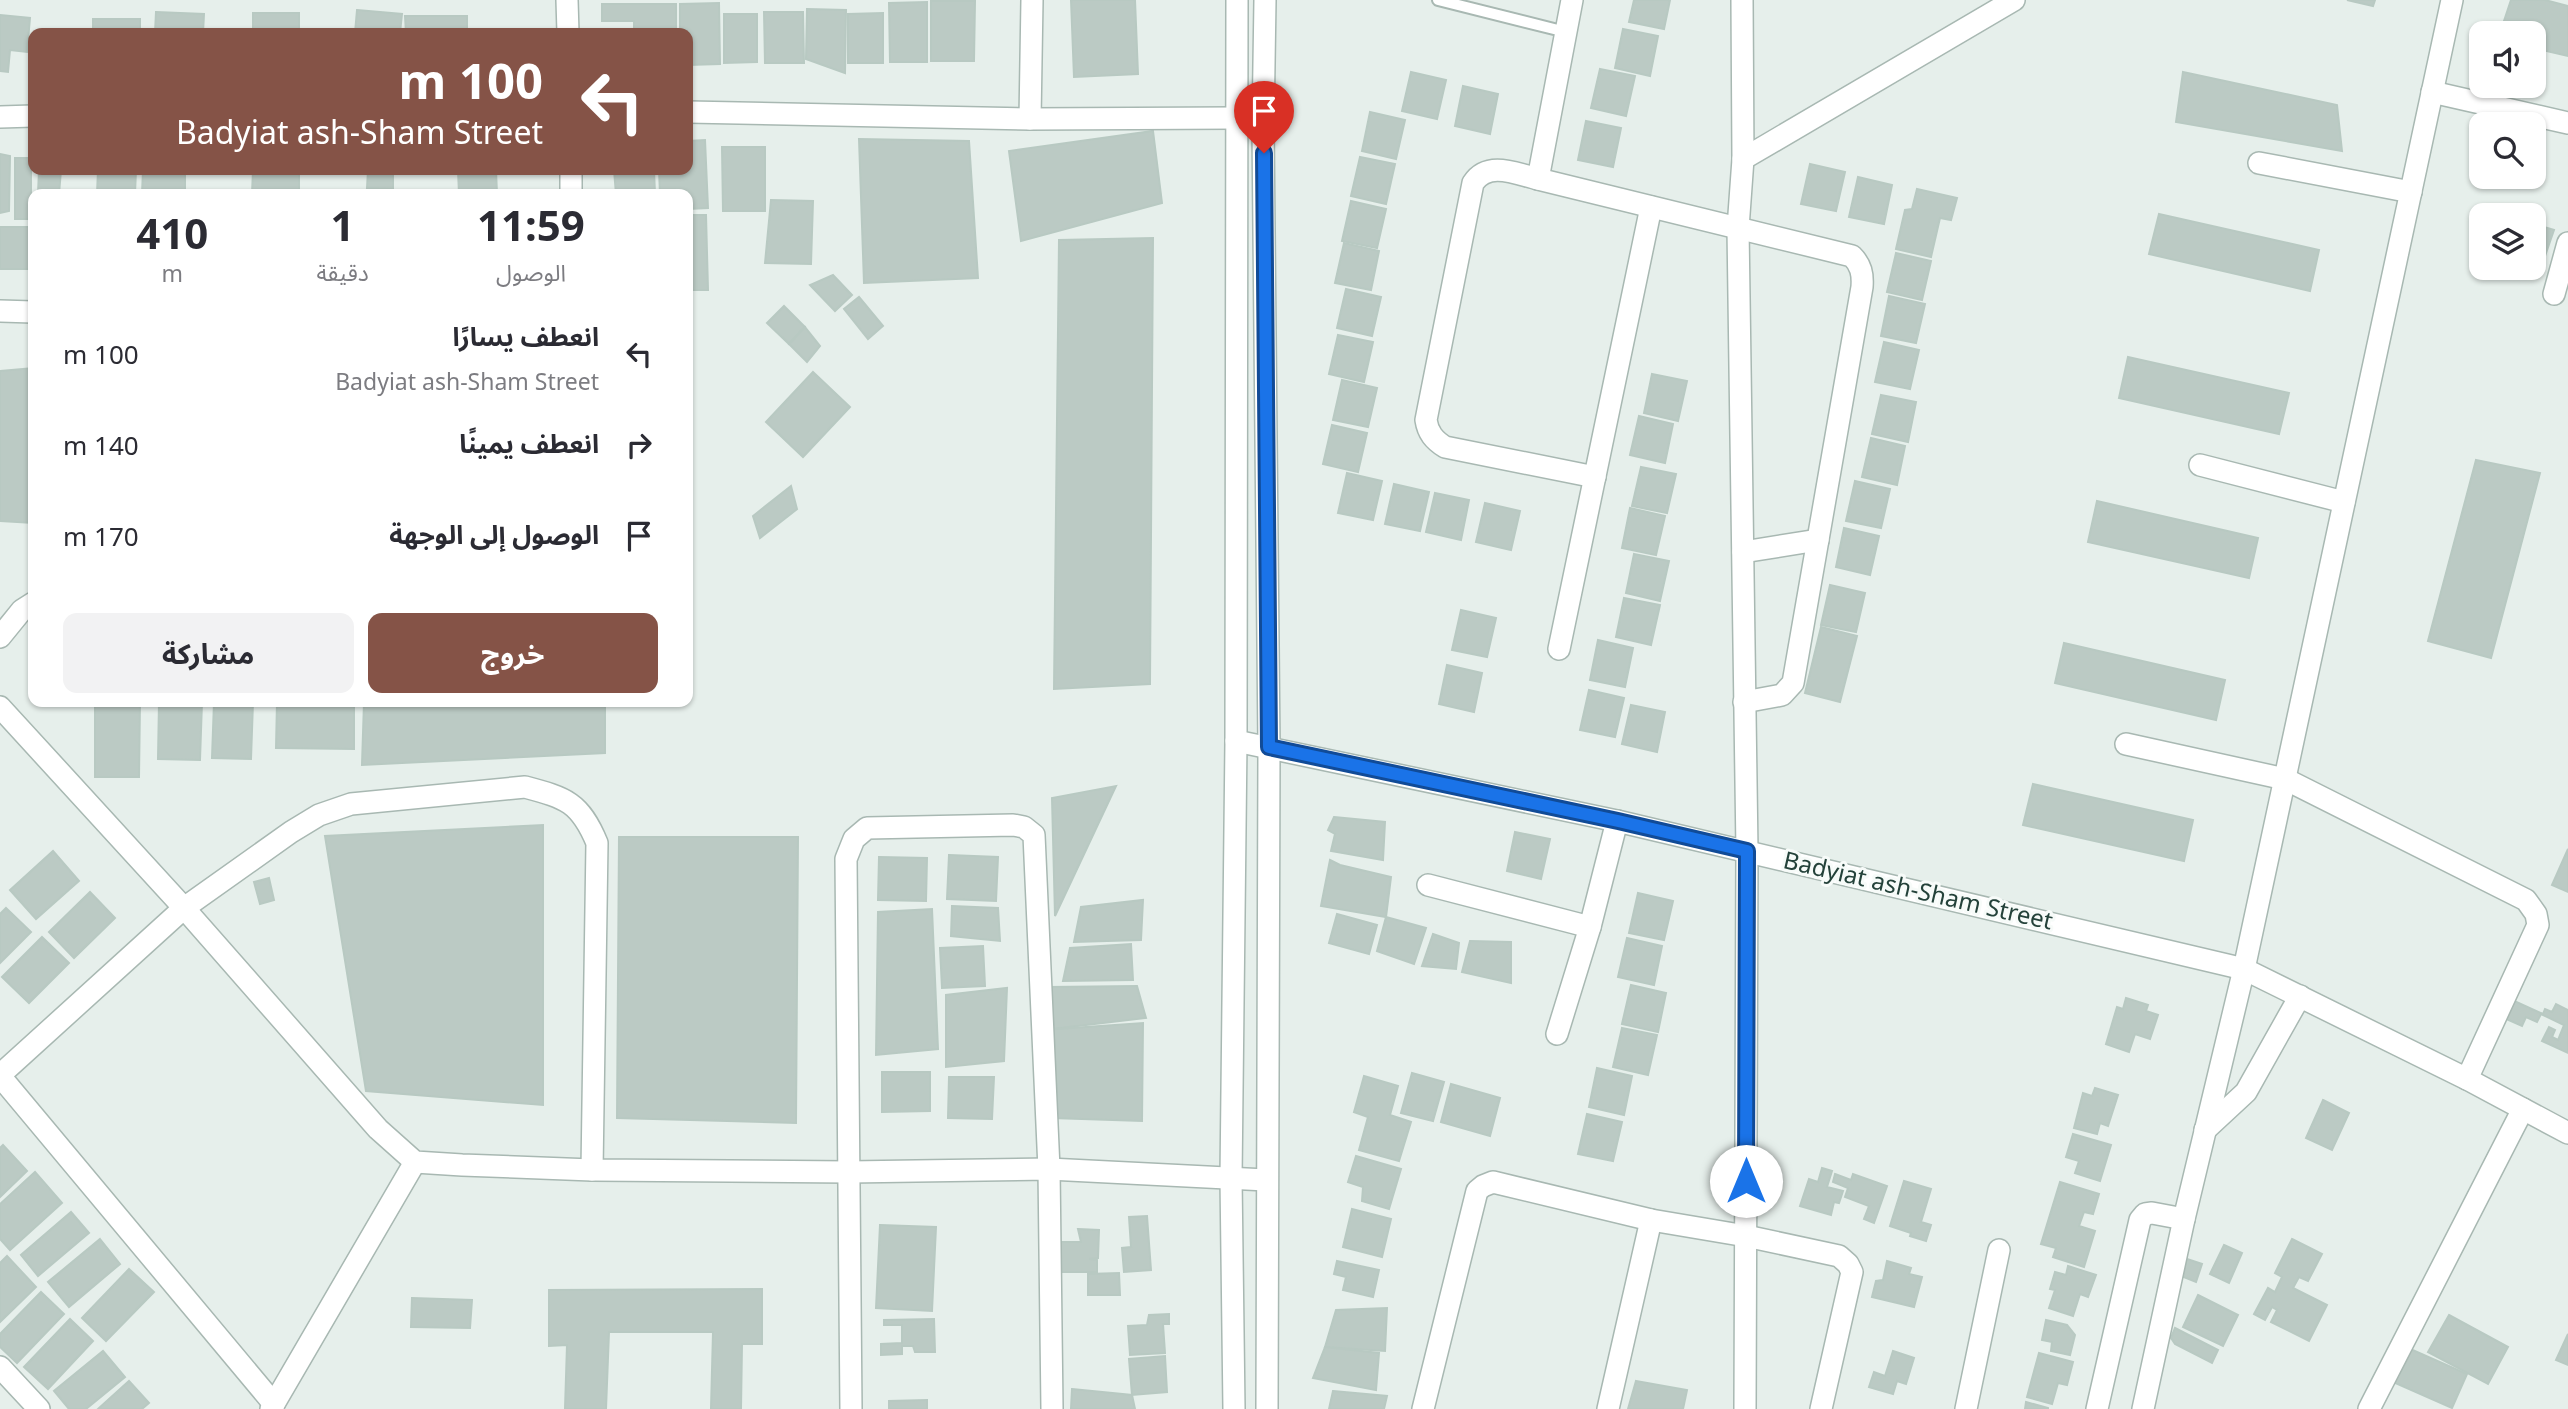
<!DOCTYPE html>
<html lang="ar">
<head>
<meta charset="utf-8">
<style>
	:root { --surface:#fff; --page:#f2f2f3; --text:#2b2b33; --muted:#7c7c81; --accent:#855347 }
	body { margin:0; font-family:"Noto Sans","Noto Sans Arabic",sans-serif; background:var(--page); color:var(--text); direction:rtl; height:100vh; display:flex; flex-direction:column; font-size:26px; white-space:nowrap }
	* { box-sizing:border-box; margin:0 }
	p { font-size:23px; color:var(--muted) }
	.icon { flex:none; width:38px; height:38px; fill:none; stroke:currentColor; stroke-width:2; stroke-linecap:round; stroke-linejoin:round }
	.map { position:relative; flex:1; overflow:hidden; direction:ltr }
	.panel { position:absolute; left:28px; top:189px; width:665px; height:518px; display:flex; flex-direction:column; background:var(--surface); border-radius:14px; box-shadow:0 2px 5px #0004; direction:rtl }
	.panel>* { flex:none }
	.top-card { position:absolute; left:28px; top:28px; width:665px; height:147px; border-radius:14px; box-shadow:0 2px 5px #0004; direction:rtl; background:#855347; color:#fff; overflow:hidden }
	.controls { position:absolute; left:2469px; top:21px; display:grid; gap:14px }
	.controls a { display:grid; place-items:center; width:77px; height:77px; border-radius:14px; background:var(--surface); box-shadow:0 2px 5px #0004; font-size:35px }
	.pin { position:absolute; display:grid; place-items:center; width:60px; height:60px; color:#fff; margin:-72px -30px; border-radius:50% 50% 50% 0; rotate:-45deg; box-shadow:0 0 7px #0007 }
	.pin .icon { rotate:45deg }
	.me { position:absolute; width:77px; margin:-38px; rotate:0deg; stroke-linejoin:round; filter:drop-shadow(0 0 5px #0008) }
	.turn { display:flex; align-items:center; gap:24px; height:147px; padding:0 35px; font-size:32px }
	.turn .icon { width:91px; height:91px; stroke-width:2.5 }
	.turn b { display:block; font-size:49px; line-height:60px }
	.eta { display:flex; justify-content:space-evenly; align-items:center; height:119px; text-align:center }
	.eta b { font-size:42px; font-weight:700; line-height:49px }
	.cta { display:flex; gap:14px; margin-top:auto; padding:14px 35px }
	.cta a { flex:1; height:80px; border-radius:14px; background:var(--accent); color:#fff; font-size:28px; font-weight:700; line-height:80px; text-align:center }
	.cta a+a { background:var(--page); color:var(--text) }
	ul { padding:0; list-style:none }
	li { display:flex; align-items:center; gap:21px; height:91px; padding:0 35px }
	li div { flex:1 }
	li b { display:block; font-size:26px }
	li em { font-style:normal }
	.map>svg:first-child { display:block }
	.building { fill:#bbcac4; stroke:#b8c9c2; stroke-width:2 }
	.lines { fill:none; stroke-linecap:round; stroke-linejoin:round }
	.service-casing { stroke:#a8b8b2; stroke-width:14 }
	.minor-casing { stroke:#a8b8b2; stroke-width:24 }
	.tertiary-casing { stroke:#a8b8b2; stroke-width:24 }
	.service { stroke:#fff; stroke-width:10 }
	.minor { stroke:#fff; stroke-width:21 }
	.tertiary { stroke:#fff; stroke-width:21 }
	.route-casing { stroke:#114b97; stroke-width:18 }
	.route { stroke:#1a73e8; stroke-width:12 }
	.labels { text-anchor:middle; stroke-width:6; stroke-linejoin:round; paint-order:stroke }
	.street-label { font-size:24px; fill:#24423a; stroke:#f7fbf9 }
</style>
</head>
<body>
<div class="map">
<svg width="2568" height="1409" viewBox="0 0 2568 1409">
	<rect width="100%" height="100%" fill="#e6efeb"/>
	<g class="building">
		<path d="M1071,0H1135L1138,74L1074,77Z"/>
		<path d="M1634,0H1670L1664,29L1629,22Z"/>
		<path d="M2347,0H2375L2373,6Z"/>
		<path d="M2511,0H2545L2568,6V56L2534,48V33H2500Z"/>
		<path d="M931,1H975L974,61H931Z"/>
		<path d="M927,2V62H890L889,3Z"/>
		<path d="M719,3L720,64L688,65V33H680V4Z"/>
		<path d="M602,4H676V33H634V21H602Z"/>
		<path d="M807,9L846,10L845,73L806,59Z"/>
		<path d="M357,10L402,14L400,33H355Z"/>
		<path d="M156,12L204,14L203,33H155Z"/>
		<path d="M764,12H803L804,63H765Z"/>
		<rect x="253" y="13" width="46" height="20"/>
		<path d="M883,13V63H848V14Z"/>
		<path d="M724,14H757V62L724,63Z"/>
		<path d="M0,15L30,18L27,52L10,50L8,72L0,71Z"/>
		<path d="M405,16H467V33H406Z"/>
		<rect x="93" y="19" width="47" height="14"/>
		<path d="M1623,29L1658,36L1650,76L1615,68Z"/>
		<path d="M1600,69L1635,76L1626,116L1591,108Z"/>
		<path d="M1411,72L1446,80L1437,119L1402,111Z"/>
		<path d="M2183,72L2337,105L2342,151L2176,122Z"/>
		<path d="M1463,86L1498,94L1490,134L1455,126Z"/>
		<path d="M1370,112L1405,120L1396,159L1362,151Z"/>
		<path d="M1586,121L1621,128L1613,167L1578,160Z"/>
		<path d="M1153,131L1162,203L1021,241L1009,151Z"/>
		<path d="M859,139L969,141L978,278L864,283Z"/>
		<path d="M705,140L708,208L688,209V194H660L659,170H688V141Z"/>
		<path d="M722,147H765V211H723Z"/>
		<path d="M0,154L10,156L9,211L0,213Z"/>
		<path d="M1360,157L1395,164L1386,204L1351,196Z"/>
		<rect x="15" y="158" width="16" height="61"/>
		<path d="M1810,164L1845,172L1836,211L1801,204Z"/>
		<path d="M39,170H61L59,194H38Z"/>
		<path d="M98,170H136L135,194H97Z"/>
		<path d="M143,170H185V194H142Z"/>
		<path d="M253,170H299V194H252Z"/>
		<path d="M368,170H393V189L367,188Z"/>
		<path d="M458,170H496L497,194H459Z"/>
		<path d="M614,170H654L655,194H616Z"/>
		<path d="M1858,177L1892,185L1884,224L1849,217Z"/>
		<path d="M1917,189L1957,198L1951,220L1940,218L1931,257L1896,249L1905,210L1912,209Z"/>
		<path d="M771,200L813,201L811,264L765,263Z"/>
		<path d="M1351,201L1386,209L1377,248L1342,241Z"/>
		<path d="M2159,214L2319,250L2310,291L2149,254Z"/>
		<path d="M688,215H706L708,290H688Z"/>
		<path d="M2534,224L2554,230L2545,256L2534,254Z"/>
		<rect x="0" y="227" width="33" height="42"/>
		<path d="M1153,238L1150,684L1054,689L1059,240Z"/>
		<path d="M1344,243L1379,251L1371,290L1335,283Z"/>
		<path d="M1896,253L1931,261L1922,300L1887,292Z"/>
		<path d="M833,275L852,295L835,311L810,285Z"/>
		<path d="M1346,289L1381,297L1372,336L1337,328Z"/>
		<path d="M1889,296L1925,304L1916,343L1881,336Z"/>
		<path d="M859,297L883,326L868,339L844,309Z"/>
		<path d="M784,306L805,327L789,344L767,323Z"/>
		<path d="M805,327L820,346L807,362L789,344Z"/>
		<path d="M1338,335L1373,342L1364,382L1329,374Z"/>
		<path d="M1884,342L1919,350L1910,389L1875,382Z"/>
		<path d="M2128,357L2289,393L2279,434L2119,398Z"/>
		<path d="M33,368V523L0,521V371Z"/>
		<path d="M813,372L850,407L803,457L766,422Z"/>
		<path d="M1652,374L1687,381L1678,421L1644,413Z"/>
		<path d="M1342,380L1377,388L1368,427L1333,420Z"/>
		<path d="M1881,395L1916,402L1908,442L1872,434Z"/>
		<path d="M1639,416L1673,424L1665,463L1630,455Z"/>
		<path d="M1332,425L1367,433L1358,472L1323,464Z"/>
		<path d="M1871,438L1905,446L1897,485L1862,477Z"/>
		<path d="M2476,460L2540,473L2491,658L2428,641Z"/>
		<path d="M1641,467L1676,474L1667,513L1632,506Z"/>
		<path d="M1347,473L1382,481L1373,520L1338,513Z"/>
		<path d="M1855,481L1890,489L1881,528L1846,521Z"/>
		<path d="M1394,484L1429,492L1420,531L1385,524Z"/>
		<path d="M791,486L797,509L760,538L753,516Z"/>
		<path d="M1435,493L1469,500L1461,540L1426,532Z"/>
		<path d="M2097,501L2258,538L2249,578L2088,542Z"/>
		<path d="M1485,503L1520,511L1511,550L1476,542Z"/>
		<path d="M1630,508L1665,516L1656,555L1622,548Z"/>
		<path d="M1844,528L1879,536L1870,575L1836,567Z"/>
		<path d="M1634,554L1669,561L1660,601L1626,593Z"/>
		<path d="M1830,585L1865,593L1856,632L1821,625Z"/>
		<path d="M1624,598L1660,605L1651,645L1616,637Z"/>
		<path d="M1461,610L1496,618L1487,657L1452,650Z"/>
		<path d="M1821,627L1857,636L1840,702L1805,693Z"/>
		<path d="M1598,640L1633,648L1625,687L1590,680Z"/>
		<path d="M2064,643L2225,680L2216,720L2055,683Z"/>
		<path d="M1447,665L1482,673L1474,712L1439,704Z"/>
		<path d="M1589,690L1624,698L1615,737L1580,730Z"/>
		<path d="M95,702H140L139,777H95Z"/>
		<path d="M159,702H202L200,760L158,759Z"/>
		<path d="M214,702H253L251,759L212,758Z"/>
		<path d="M277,702H354V749L276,748Z"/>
		<path d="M364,702H605V753L362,765Z"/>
		<path d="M1631,705L1665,712L1657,752L1622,744Z"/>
		<path d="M2033,784L2193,820L2184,861L2023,825Z"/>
		<path d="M1116,786L1055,916L1052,798Z"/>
		<path d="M1334,817L1385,822L1383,860L1331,851L1335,834L1328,830Z"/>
		<path d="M543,825V1105L366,1091L325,836Z"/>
		<path d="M1515,832L1550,839L1541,879L1507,871Z"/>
		<path d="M619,837H798L796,1123L617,1118Z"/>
		<path d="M2568,849V892L2552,885Z"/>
		<path d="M53,851L79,881L36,919L10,890Z"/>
		<path d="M949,855L998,857L996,901L947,899Z"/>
		<path d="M879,857L927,858L926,901L878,900Z"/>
		<path d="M1330,860L1340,865L1391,877L1386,917L1321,906Z"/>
		<path d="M269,878L274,900L260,904L254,882Z"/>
		<path d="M90,892L115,918L74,958L49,932Z"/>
		<path d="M1638,893L1673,901L1664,940L1629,933Z"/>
		<path d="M1143,900L1141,940L1074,942L1081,907Z"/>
		<path d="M952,906L998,908L1000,941L951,936Z"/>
		<path d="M6,908L31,932L0,963V914Z"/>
		<path d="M932,909L938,1049L876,1055L878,912Z"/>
		<path d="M1337,914L1377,925L1369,954L1329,943Z"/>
		<path d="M1386,917L1426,928L1414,964L1377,951Z"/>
		<path d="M1433,934L1459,943L1456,969L1422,966Z"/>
		<path d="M42,937L69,963L29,1003L2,977Z"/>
		<path d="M1627,938L1662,946L1654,985L1618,977Z"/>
		<path d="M1470,941L1511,942V983L1462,972Z"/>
		<path d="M1131,944L1133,980L1063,981L1070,948Z"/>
		<path d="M983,946L985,986L942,988L940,948Z"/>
		<path d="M1631,985L1666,993L1658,1032L1622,1024Z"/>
		<path d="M1137,986L1146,1018L1043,1030L1049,987Z"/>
		<path d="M1007,988L1004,1061L946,1067V995Z"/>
		<path d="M2126,998L2148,1005L2146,1011L2158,1015L2150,1039L2135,1034L2129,1052L2106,1044L2117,1007L2123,1009Z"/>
		<path d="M2512,1000L2543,1014L2545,1009L2552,1012L2556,1004L2568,1010V1053L2542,1041L2549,1027L2555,1030L2552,1037L2558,1040L2564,1025L2541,1014L2537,1022L2526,1017L2522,1026L2504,1018Z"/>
		<path d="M1143,1023L1142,1121L1052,1118L1043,1030Z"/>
		<path d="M1622,1028L1657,1035L1648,1075L1613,1067Z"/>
		<path d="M1597,1068L1632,1076L1624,1115L1589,1107Z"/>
		<path d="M882,1072H930V1111L882,1112Z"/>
		<path d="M1412,1073L1444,1082L1433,1121L1401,1113Z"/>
		<path d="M1364,1076L1398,1086L1390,1115L1411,1122L1399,1161L1359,1150L1368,1117L1354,1112Z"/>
		<path d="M949,1077H994L992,1119L948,1118Z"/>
		<path d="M1451,1084L1500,1098L1490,1136L1441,1122Z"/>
		<path d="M2095,1088L2118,1095L2108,1126L2100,1123L2097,1134L2074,1128L2083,1093L2092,1096Z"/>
		<path d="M2323,1100L2349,1113L2332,1150L2306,1138Z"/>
		<path d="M1587,1114L1622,1122L1613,1161L1578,1154Z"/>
		<path d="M2073,1134L2111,1145L2100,1181L2075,1173L2079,1161L2066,1157Z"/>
		<path d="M3,1145L27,1171L0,1197V1148Z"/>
		<path d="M1356,1156L1401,1169L1389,1209L1362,1201L1363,1187L1348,1182Z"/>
		<path d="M1822,1168L1832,1171L1827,1187L1843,1191L1839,1203L1834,1202L1831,1215L1800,1206L1809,1179L1818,1182Z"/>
		<path d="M35,1172L62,1203L10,1250L0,1239V1204Z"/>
		<path d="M1835,1174L1851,1180L1853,1174L1887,1186L1874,1223L1864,1219L1869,1206L1845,1197L1848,1188L1833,1182Z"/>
		<path d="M1904,1181L1931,1189L1921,1222L1931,1225L1926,1241L1910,1236L1911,1233L1890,1226Z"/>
		<path d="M2060,1182L2099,1194L2093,1214L2084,1212L2079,1226L2095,1231L2084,1267L2053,1257L2056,1248L2041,1244Z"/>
		<path d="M1352,1209L1391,1219L1382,1257L1343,1247Z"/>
		<path d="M71,1212L89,1233L38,1276L21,1255Z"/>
		<path d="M1147,1216L1151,1270L1124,1272L1122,1248L1131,1247L1129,1217Z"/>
		<path d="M880,1225L936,1227L932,1311L876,1308Z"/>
		<path d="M1078,1229L1099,1230L1098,1258L1089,1259L1097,1260V1272H1052V1242H1081Z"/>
		<path d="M100,1239L120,1264L69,1307L48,1282Z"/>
		<path d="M2292,1239L2322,1254L2308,1281L2299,1277L2293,1288L2327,1305L2309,1341L2271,1322L2277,1310L2272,1307L2265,1320L2254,1314L2268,1288L2275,1292L2282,1277L2275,1273Z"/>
		<path d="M2224,1245L2242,1253L2229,1283L2210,1274Z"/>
		<path d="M7,1256L36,1287L0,1322V1263Z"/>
		<path d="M2187,1259L2202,1264L2196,1282L2181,1276Z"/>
		<path d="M1337,1261L1379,1270L1373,1297L1343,1290L1346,1277L1334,1274Z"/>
		<path d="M1887,1261L1911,1268L1909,1274L1922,1277L1914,1307L1872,1297L1876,1281L1883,1280Z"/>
		<path d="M2068,1266L2096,1275L2088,1297L2080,1294L2073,1316L2049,1308L2055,1290L2050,1289L2055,1272L2066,1275Z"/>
		<path d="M129,1269L154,1292L106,1341L82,1318Z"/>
		<path d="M1119,1273L1120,1295H1088V1274Z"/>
		<path d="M762,1289V1344H742L741,1409H711L713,1332H609L606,1409H565L567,1345L549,1346V1290Z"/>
		<path d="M41,1292L64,1314L17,1363L0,1347V1334Z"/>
		<path d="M2198,1295L2238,1315L2223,1346L2183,1327Z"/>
		<path d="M412,1298L472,1300L470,1328L411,1327Z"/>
		<path d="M1387,1308L1385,1351L1325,1347L1336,1310Z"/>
		<path d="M1169,1314V1324H1163L1165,1353L1130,1355L1128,1326L1147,1325L1149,1315Z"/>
		<path d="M2449,1315L2508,1347L2488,1384L2428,1352Z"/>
		<path d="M70,1319L93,1341L48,1389L24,1367Z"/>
		<path d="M934,1319L935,1352H915L913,1346H902V1354L881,1355V1344L902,1343V1325H884V1320Z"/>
		<path d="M2046,1320L2067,1325L2075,1335L2070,1355L2051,1351L2052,1342L2042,1340Z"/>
		<path d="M2175,1328L2218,1350L2212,1363L2175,1344L2171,1338Z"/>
		<path d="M2568,1334V1365L2556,1360Z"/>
		<path d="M1325,1347L1379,1353L1376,1390L1313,1378Z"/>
		<path d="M2408,1348L2467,1374L2452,1408L2393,1382Z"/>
		<path d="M103,1351L125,1377L86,1409H69L54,1391Z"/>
		<path d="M1893,1351L1914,1358L1906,1384L1897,1381L1893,1394L1869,1387L1874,1372L1885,1376Z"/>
		<path d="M2039,1353L2073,1362L2067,1385L2058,1383L2052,1404L2027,1397Z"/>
		<path d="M1165,1356L1167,1392L1132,1395L1129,1359Z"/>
		<path d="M129,1381L149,1403L142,1409H98Z"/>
		<path d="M1636,1381L1687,1390L1683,1409H1628Z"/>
		<path d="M1072,1389L1132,1395L1135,1409H1071Z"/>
		<path d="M1333,1391L1387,1396L1384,1409H1329Z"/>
		<path d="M927,1400V1409H889V1401Z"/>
		<path d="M2026,1402L2048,1408V1409H2025Z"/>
	</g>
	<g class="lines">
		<defs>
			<path id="service" d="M1438,0L1566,32"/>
			<g id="minor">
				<path d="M567,0L568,33"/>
				<path d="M1742,0L1743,159L1738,228L1747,851L1745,1409"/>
				<path d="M2432,92L2568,123"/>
				<path d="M688,112L1030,119L1236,118"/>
				<path d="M0,117L33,116"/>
				<path d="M1030,119L1032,0"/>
				<path d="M1743,159L2014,0"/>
				<path d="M2259,163L2411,192"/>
				<path d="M571,170V194"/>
				<path d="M1538,179L1572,0"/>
				<path d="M2554,294L2568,243"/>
				<path d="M0,311L33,312"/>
				<path d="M2200,465L2344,502"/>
				<path d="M1595,477L1445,447C1434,440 1428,433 1426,420L1473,183C1488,160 1517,174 1538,179L1852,256C1861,265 1863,274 1862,287L1793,683L1782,695L1744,702"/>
				<path d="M1743,552L1818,540"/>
				<path d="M0,637L22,610L33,603"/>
				<path d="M1559,649L1651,207"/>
				<path d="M1236,741L1617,821L2244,969L2467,1079L2568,1133"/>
				<path d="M2126,744L2285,779L2526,900L2536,914L2538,925L2467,1079"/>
				<path d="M1428,885L1590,927"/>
				<path d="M1557,1034L1590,927L1617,821"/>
				<path d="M0,1075L184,908L291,832L319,815L351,804L525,787C566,798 580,802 597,843L592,1170"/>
				<path d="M0,1076L274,1404"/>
				<path d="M2205,1130L2246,1092L2300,996"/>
				<path d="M0,1367L39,1409"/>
				<path d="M271,1409L415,1162"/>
				<path d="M851,1409L846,859L854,839L867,828L1013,825L1024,827L1034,835L1049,1169L1052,1409"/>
				<path d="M1423,1409L1477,1191L1483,1186L1493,1182L1651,1220L1746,1236L1839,1256L1848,1264L1852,1272L1821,1409"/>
				<path d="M1608,1409L1651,1220"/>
				<path d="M1966,1409L1999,1250"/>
				<path d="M2097,1409L2140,1220L2145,1214L2152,1213L2184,1219"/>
				<path d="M2143,1409L2184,1219L2244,969L2452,0"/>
				<path d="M2369,1409L2523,1109"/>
			</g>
			<g id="tertiary">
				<path d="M1265,0L1263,127L1269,747L1267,1409"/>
				<path d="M0,707L184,908L378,1129L415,1162L462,1165L592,1170L849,1172L1049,1169L1266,1180"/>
				<path d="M1234,1409L1231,1178L1236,741L1237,0"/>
			</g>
		</defs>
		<use href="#service" class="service-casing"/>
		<use href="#minor" class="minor-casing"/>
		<use href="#tertiary" class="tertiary-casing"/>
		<use href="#service" class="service"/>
		<use href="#minor" class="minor"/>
		<use href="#tertiary" class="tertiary"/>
	</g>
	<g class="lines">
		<defs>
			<path id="route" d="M1264,153L1269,747L1618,821L1747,851L1746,1181"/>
		</defs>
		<use href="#route" class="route-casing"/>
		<use href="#route" class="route"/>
	</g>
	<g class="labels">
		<g class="street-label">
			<text transform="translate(1918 891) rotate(13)" y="8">Badyiat ash-Sham Street</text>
		</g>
	</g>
</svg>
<div class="controls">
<a><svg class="icon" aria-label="sound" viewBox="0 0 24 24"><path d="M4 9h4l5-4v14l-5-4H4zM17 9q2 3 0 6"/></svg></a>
<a><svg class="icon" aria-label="search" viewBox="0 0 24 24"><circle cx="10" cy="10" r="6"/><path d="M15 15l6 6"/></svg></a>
<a><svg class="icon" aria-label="layers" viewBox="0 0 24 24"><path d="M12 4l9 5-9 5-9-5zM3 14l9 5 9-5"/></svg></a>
</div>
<div class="pin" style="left:1264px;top:153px;background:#d93025"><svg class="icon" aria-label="arrive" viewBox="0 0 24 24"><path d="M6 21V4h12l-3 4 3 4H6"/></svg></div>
<svg class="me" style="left:1746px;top:1181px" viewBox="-20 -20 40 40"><circle r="19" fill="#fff"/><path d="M0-13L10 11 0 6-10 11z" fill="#1a73e8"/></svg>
<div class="top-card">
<div class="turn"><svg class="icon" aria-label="left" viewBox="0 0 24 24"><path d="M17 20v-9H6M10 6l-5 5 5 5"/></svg><div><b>100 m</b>Badyiat ash-Sham Street</div></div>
</div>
<section class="panel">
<div class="eta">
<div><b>11:59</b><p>الوصول</p></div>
<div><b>1</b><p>دقيقة</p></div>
<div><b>410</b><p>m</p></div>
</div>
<ul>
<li><svg class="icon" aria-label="left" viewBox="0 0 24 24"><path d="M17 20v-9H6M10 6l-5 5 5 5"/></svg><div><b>انعطف يسارًا</b><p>Badyiat ash-Sham Street</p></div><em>100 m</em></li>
<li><svg class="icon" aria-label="right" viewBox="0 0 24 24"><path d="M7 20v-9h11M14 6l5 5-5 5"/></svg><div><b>انعطف يمينًا</b></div><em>140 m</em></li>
<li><svg class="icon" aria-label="arrive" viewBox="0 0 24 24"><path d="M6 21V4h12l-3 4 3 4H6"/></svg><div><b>الوصول إلى الوجهة</b></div><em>170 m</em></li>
</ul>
<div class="cta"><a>خروج</a><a>مشاركة</a></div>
</section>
</div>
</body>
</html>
